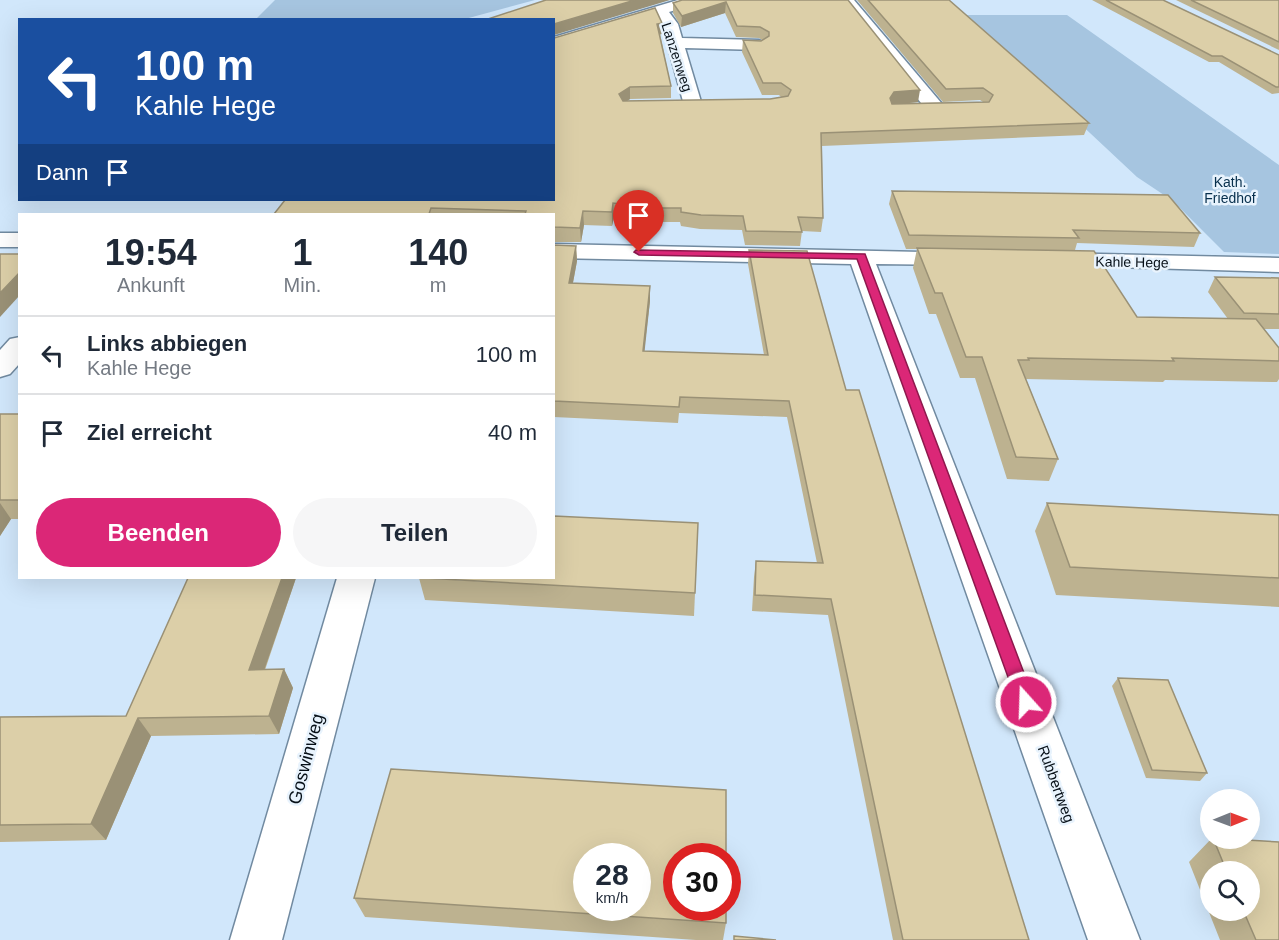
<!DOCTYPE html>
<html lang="de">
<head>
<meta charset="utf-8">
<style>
	:root { --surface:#fff; --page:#f6f6f7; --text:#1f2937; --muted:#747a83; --line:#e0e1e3; --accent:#db2777 }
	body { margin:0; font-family:Helvetica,sans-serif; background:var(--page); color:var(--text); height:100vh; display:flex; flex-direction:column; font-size:22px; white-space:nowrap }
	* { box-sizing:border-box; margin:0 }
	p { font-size:20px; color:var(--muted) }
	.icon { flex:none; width:33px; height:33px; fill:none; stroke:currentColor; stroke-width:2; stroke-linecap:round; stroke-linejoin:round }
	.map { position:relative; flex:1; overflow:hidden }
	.sheet { position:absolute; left:18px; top:213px; width:537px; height:366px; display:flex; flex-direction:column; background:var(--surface); border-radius:0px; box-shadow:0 6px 24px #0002 }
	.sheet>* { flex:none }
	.guide { position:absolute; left:18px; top:18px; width:537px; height:183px; border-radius:0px; box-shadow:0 6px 24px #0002; background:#1a4fa0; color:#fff; overflow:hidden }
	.needle { width:39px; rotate:89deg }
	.controls { position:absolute; left:1200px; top:789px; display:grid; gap:12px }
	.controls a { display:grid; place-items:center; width:60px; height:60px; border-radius:50%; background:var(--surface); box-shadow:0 6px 24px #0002; font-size:30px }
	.speed { position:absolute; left:573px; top:843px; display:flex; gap:12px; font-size:30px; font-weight:700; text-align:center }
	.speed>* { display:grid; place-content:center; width:78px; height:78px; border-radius:50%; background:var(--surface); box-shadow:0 6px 24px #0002; line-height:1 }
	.speed small { font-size:15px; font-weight:400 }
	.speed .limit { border:9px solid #d22; background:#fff; color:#111 }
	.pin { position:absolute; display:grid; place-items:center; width:51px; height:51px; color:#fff; margin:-62px -26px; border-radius:50% 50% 50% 0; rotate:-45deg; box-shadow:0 0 6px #0007 }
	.pin .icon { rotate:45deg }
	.me { position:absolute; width:66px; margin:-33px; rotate:340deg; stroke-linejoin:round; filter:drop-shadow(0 0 4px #0008) }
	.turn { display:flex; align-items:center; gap:21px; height:126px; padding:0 18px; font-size:27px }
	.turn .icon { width:78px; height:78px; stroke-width:2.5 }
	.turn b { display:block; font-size:42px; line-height:51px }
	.then { display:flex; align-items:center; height:57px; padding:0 18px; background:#0003; gap:12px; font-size:22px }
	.eta { display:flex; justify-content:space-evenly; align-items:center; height:102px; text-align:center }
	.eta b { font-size:36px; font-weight:800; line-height:42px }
	.cta { display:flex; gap:12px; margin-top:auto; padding:12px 18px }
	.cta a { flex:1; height:69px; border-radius:36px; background:var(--accent); color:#fff; font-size:24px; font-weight:800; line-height:69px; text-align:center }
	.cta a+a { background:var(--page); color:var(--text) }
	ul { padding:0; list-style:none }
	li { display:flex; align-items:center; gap:18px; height:78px; padding:0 18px; border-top:2px solid var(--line) }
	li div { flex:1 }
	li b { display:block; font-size:22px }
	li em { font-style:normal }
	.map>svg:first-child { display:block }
	.green { fill:#a6c5e0 }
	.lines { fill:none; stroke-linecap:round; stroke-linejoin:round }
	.minor-casing { stroke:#718aa0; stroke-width:3 }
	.minor { fill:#fff; fill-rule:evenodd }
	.wall { fill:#bdb290; fill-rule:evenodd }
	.shaded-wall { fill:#9a9176 }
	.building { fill:#dccfa8; stroke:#9a9176; stroke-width:1.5; fill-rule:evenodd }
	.route { fill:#db2777; stroke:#8e194d; stroke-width:1.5 }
	.labels { text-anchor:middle; stroke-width:5; stroke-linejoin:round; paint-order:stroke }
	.far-street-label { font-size:14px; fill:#071018; stroke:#e8f3fd }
	.far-park-label { font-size:14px; fill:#072f4c; stroke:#e8f3fd }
	.street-label { font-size:15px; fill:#071018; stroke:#e8f3fd }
	.near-street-label { font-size:18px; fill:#071018; stroke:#e8f3fd }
</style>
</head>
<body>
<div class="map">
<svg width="1279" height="940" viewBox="0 0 1279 940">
	<rect width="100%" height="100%" fill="#d1e7fb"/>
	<g class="green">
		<path d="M275,0H535L465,19H256Z"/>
		<path d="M964,15H1067L1279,165V254L1224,252L1173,201L1137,177Z"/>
	</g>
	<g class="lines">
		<defs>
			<g id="minor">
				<path d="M678,0H701L699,3L669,12L678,24L682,38L759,40L767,45L759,50L685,48L702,105L700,109H686L684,105L662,24L656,16L554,47V37Z"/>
				<path d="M839,0H854L943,105L945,109L943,113H929Z"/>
				<rect x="0" y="233" width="20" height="14"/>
				<path d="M554,244L968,253L971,258L968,263L959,265L876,264L1140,940H1088L851,264L554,258Z"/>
				<path d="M1056,253L1279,258V272L1047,265L1044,260L1047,255Z"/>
				<path d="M20,337V363L10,374L0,377V350L10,339Z"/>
				<path d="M337,578H375L282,940H230Z"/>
			</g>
		</defs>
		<use href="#minor" class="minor-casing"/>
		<use href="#minor" class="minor"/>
	</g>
	<g class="wall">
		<path d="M848,0L918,102L907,103L983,102L980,100L943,102L857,0H949L1089,123L1084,135L822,146L823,218L821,232L802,231L800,246L745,245L742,230L700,229L681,226L680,222H653L614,217L612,226L584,225L581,242H554V214H274L554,38L662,34H660L671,86V98L630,99L627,101L770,99L781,97L779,95H762L742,52L743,40H762L759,38L736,37L725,13L681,27L673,13V3Z"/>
		<path d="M1092,0H1163L1279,55V93L1272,94L1219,62H1209Z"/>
		<path d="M1176,0H1279V50Z"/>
		<path d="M892,191L1200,233L1194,247L1077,243L1075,250L1137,317L1228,319L1208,292L1215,277L1279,278V329H1264L1279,348V379L1277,382L1165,380L1163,382L1026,379L1058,459L1049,481L1007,479L975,378H960L936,314H929L913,268L917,249H906L889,204Z"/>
		<path d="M554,245L576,246L577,261L573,283L650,301L644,351L764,355L748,264L749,250L846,390L1029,940H893L828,615L752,611L754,577L756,561L817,563L787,417L679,413L678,423L554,417Z"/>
		<path d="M0,414H20V519H11L0,536Z"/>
		<path d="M1047,503L1279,515V607L1056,595L1035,531Z"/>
		<path d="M188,578H296L265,670L284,669L293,688L279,734L151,736L106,840L0,842V717L126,716Z"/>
		<path d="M419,578L695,593L694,616L425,600Z"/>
		<path d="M1118,678L1207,773L1200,781L1146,778L1112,686Z"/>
		<path d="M1212,838L1279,842V940H1220L1189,862ZM1210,872H1250V910H1210Z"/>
		<path d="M354,898L726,923L723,940H696L365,917Z"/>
	</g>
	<g class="shaded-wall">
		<path d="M635,0H670L554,35V24Z"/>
		<path d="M726,2L725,13L681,27L682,16Z"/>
		<path d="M662,23V34L657,35V24Z"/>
		<path d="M630,87V99L619,106V94Z"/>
		<path d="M920,90L918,102L892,105L890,98L894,92Z"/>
		<path d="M613,203L614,217L612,226V212Z"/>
		<path d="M583,211L584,225L581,242L580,228Z"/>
		<path d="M576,246L577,261L570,298L569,283Z"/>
		<path d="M20,272V295L0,317V293Z"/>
		<path d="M650,286V301L643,366V351Z"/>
		<path d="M0,503L11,519L0,536Z"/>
		<path d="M282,578H296L258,688L249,670Z"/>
		<path d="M284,669L293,688L279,734L269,716Z"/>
		<path d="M138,718L151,736L106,840L91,824Z"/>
	</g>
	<g class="building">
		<path d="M546,0H635L554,24V20H485Z"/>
		<path d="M682,0H848L920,90L894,92L890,98L892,104L989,102L993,95L983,88L946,89L868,0H949L1089,123L821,133L823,218L798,217L802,232L746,231L743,216L701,215L681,212V208H653L613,203L612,212L583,211L580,228L554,227V214H525L526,211L431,208L429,214H274L285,200H554V38L655,8L662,23L657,24L671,86L630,87L619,94L623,101L770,99L788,96L791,90L781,83H763L743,40L761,41L769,36V32L760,27L737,26L726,2L682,16L673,3Z"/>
		<path d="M1106,0H1163L1279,55V87H1276L1222,56H1212Z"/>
		<path d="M1191,0H1279V42Z"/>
		<path d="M892,191L1168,195L1200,233L1073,230L1079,238L909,235Z"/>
		<path d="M554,245L576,246L569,283L650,286L643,351L768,355L749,250L807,251L846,390H859L1029,940H903L831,599L755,595L756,561L823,563L789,401L680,397L679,407L554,401Z"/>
		<path d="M917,248L1094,251L1137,317L1256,319L1279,348V361L1172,358L1174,361L1028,358L1029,360H1018L1058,459L1016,457L982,357H966L942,293H935Z"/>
		<path d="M0,254H20V272L0,293Z"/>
		<path d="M1215,277L1279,278V314L1244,313Z"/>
		<rect x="0" y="414" width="20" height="86"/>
		<path d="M1047,503L1279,515V578L1070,567Z"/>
		<path d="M554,516L698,523L695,593L424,578H554Z"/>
		<path d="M188,578H282L249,670L284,669L269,716L138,718L91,824L0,825V717L126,716Z"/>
		<path d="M1118,678L1168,680L1207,773L1152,770Z"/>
		<path d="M391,769L726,790V856H676V908H726V923L354,898ZM586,856H638V908H586Z"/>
		<path d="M1213,838L1279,842V940H1256L1243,910H1250V872H1227Z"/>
		<path d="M734,936L776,940H734Z"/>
	</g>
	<path class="route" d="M636,250L865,254L1035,702L1032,708L1026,710L1020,708L1017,702L857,259L639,255L634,252Z"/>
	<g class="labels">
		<g class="far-street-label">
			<text transform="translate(677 57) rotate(72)" y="5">Lanzenweg</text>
			<text transform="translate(1132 262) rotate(1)" y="5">Kahle Hege</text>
		</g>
		<g class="far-park-label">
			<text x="1230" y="187">Kath.<tspan x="1230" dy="16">Friedhof</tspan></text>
		</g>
		<g class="street-label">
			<text transform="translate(1056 784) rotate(70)" y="5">Rubbertweg</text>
		</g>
		<g class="near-street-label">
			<text transform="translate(306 759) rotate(-75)" y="6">Goswinweg</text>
		</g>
	</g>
</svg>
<div class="controls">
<a><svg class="needle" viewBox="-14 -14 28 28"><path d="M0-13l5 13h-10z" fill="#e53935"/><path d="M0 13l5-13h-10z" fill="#747a83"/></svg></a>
<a><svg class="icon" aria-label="search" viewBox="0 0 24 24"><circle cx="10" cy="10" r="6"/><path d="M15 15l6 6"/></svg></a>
</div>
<div class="speed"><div>28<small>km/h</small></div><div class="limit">30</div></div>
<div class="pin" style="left:639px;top:252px;background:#d93025"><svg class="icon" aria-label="arrive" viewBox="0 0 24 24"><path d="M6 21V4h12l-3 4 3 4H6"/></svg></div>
<svg class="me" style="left:1026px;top:702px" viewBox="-20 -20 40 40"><circle r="17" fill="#db2777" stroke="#fff" stroke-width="3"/><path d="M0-11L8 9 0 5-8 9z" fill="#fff"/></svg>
<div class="guide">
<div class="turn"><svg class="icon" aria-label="left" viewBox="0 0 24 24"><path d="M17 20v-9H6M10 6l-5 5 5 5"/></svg><div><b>100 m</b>Kahle Hege</div></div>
<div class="then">Dann<svg class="icon" aria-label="arrive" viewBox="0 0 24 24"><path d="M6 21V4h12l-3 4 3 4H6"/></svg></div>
</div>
<section class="sheet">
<div class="eta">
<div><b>19:54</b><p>Ankunft</p></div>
<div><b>1</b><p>Min.</p></div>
<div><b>140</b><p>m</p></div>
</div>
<ul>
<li><svg class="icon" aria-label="left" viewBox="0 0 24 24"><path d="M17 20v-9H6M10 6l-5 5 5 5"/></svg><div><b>Links abbiegen</b><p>Kahle Hege</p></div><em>100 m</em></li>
<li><svg class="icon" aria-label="arrive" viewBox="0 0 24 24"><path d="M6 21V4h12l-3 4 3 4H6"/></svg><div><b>Ziel erreicht</b></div><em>40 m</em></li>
</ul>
<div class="cta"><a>Beenden</a><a>Teilen</a></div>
</section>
</div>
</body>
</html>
